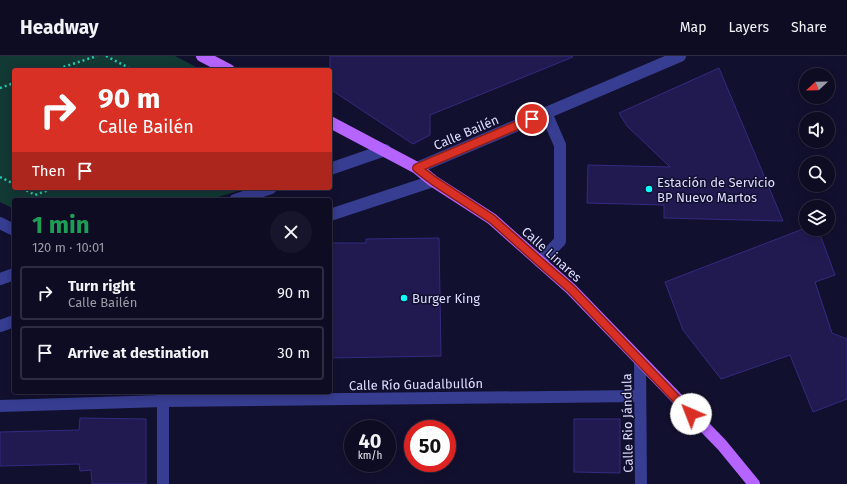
<!DOCTYPE html>
<html lang="en">
<head>
<meta charset="utf-8">
<style>
	:root { --surface:#0e0c23; --page:#17152b; --text:#f1f3f6; --muted:#9b9ba6; --line:#2e2c41 }
	body { margin:0; font-family:"Fira Sans",sans-serif; background:var(--page); color:var(--text); height:100vh; display:flex; flex-direction:column; font-size:15px; white-space:nowrap }
	* { box-sizing:border-box; margin:0 }
	p { font-size:13px; color:var(--muted) }
	.icon { flex:none; width:22px; height:22px; fill:none; stroke:currentColor; stroke-width:2; stroke-linecap:round; stroke-linejoin:round }
	.map { position:relative; flex:1; overflow:hidden }
	.panel { position:absolute; left:12px; top:142px; width:320px; height:196px; display:flex; flex-direction:column; background:var(--surface); border-radius:4px; box-shadow:0 2px 10px #0003,0 0 0 1px var(--line) }
	.panel>* { flex:none }
	.guide { position:absolute; left:12px; top:12px; width:320px; height:122px; border-radius:4px; box-shadow:0 2px 10px #0003,0 0 0 1px var(--line); background:#d93025; color:#fff; overflow:hidden }
	.needle { width:26px; rotate:248deg }
	.buttons { position:absolute; left:799px; top:12px; display:grid; gap:8px }
	.buttons a { display:grid; place-items:center; width:36px; height:36px; border-radius:50%; background:var(--surface); box-shadow:0 2px 10px #0003,0 0 0 1px var(--line); font-size:20px }
	.speed { position:absolute; left:344px; top:364px; display:flex; gap:8px; font-size:20px; font-weight:700; text-align:center }
	.speed>* { display:grid; place-content:center; width:52px; height:52px; border-radius:50%; background:var(--surface); box-shadow:0 2px 10px #0003,0 0 0 1px var(--line); line-height:1 }
	.speed small { font-size:10px; font-weight:400 }
	.speed .limit { border:6px solid #d22; background:#fff; color:#111 }
	.pin { position:absolute; display:grid; place-items:center; width:34px; height:34px; color:#fff; margin:-17px; border:2px solid #fff; border-radius:50%; box-shadow:0 1px 4px #0007 }
	.me { position:absolute; width:44px; margin:-22px; rotate:316deg; stroke-linejoin:round; filter:drop-shadow(0 0 3px #0008) }
	.turn { display:flex; align-items:center; gap:14px; height:84px; padding:0 20px; font-size:18px }
	.turn .icon { width:52px; height:52px; stroke-width:2.5 }
	.turn b { display:block; font-size:28px; line-height:34px }
	.then { display:flex; align-items:center; height:38px; padding:0 20px; background:#0003; gap:8px; font-size:15px }
	.round { display:grid; place-items:center; flex:none; width:42px; height:42px; border-radius:21px; background:var(--page) }
	.summary { display:flex; align-items:center; justify-content:space-between; height:68px; padding:0 20px }
	h1 { font-size:24px; font-weight:700; line-height:30px; color:#1e9e55 }
	ul { padding:0; list-style:none }
	li { display:flex; align-items:center; gap:12px; height:54px; margin:0 8px 6px; padding:0 12px; border:2px solid var(--line); border-radius:4px }
	li div { flex:1 }
	li b { display:block; font-size:15px }
	li em { font-style:normal }
	header { display:flex; align-items:center; gap:24px; box-sizing:border-box; height:56px; padding:0 20px; background:var(--surface); border-bottom:1px solid var(--line) }
	header strong { font-size:19px }
	nav { display:flex; gap:22px; margin-inline-start:auto; font-size:14px }
	.map>svg:first-child { display:block }
	.green { fill:#123934 }
	.building { fill:#201a51; stroke:#332b7f }
	.lines { fill:none; stroke-linecap:round; stroke-linejoin:round }
	.path { stroke:#27c9af; stroke-width:2.5; stroke-dasharray:2 3; stroke-linecap:butt }
	.minor { stroke:#373d91; stroke-width:12 }
	.major { stroke:#b664ff; stroke-width:12 }
	.route-casing { stroke:#8d1f18; stroke-width:10 }
	.route { stroke:#d93025; stroke-width:7 }
	.poi-dot { fill:#09ffff; stroke:#12102f; stroke-width:1.5 }
	.labels { text-anchor:middle; stroke-width:3; stroke-linejoin:round; paint-order:stroke }
	.street-label { font-size:13px; fill:#deddff; stroke:#12102f }
	.poi-label { font-size:13px; fill:#deddff; stroke:#12102f; text-anchor:start }
</style>
</head>
<body>
<header>
<strong>Headway</strong>
<nav><a>Map</a><a>Layers</a><a>Share</a></nav>
</header>
<div class="map">
<svg width="847" height="428" viewBox="0 0 847 428">
	<rect width="100%" height="100%" fill="#12102f"/>
	<path class="green" d="M0,0H175L202,14H14V132H248L208,144H14V153L0,146Z"/>
	<g class="building">
		<path d="M330,0H572L573,1L430,59V79L413,88L330,33Z"/>
		<path d="M719,12L783,165L664,162V149L587,147L588,109L670,111L627,70L619,57Z"/>
		<path d="M803,173H818L835,219L815,226L832,277L847,283V343L813,356L790,299L721,323L683,274L665,226Z"/>
		<path d="M439,182L441,300L330,302V187H366V183Z"/>
		<path d="M80,362L146,363V428H92L91,414L80,415L79,408L0,410V376L79,374Z"/>
		<path d="M574,363H620V417L574,416Z"/>
	</g>
	<g class="lines">
		<g class="path">
			<path d="M106,0L133,14"/>
			<path d="M54,14L97,0"/>
			<path d="M0,32L14,27"/>
			<path d="M0,121L14,128"/>
			<path d="M22,132L35,139L54,132"/>
		</g>
		<g class="minor">
			<path d="M417,112L680,0"/>
			<path d="M330,113L385,94"/>
			<path d="M235,144L271,132"/>
			<path d="M330,159L433,125"/>
			<path d="M0,167L14,174"/>
			<path d="M540,206L560,185V89L546,57"/>
			<path d="M0,223L14,218"/>
			<path d="M0,270L14,265"/>
			<path d="M640,305L641,428"/>
			<path d="M163,336V428"/>
			<path d="M0,350L163,345L640,340"/>
		</g>
		<g class="major">
			<path d="M202,0L229,14"/>
			<path d="M330,66L417,112L433,125L492,163L571,233L722,389L754,428"/>
		</g>
	</g>
	<g class="lines">
		<defs>
			<path id="route" d="M532,63L417,112L434,125L492,163L540,206L571,233L691,358"/>
		</defs>
		<use href="#route" class="route-casing"/>
		<use href="#route" class="route"/>
	</g>
	<g class="poi-dot">
		<circle cx="649" cy="133" r="4"/>
		<circle cx="404" cy="242" r="4"/>
	</g>
	<g class="labels">
		<g class="street-label">
			<text transform="translate(466 76) rotate(-23)" y="5">Calle Bailén</text>
			<text transform="translate(552 198) rotate(42)" y="5">Calle Linares</text>
			<text transform="translate(416 328) rotate(-1)" y="5">Calle Río Guadalbullón</text>
			<text transform="translate(627 367) rotate(-91)" y="5">Calle Rio Jándula</text>
		</g>
		<g class="poi-label">
			<text x="657" y="131">Estación de Servicio<tspan x="657" dy="15">BP Nuevo Martos</tspan></text>
			<text x="412" y="247">Burger King</text>
		</g>
	</g>
</svg>
<div class="buttons">
<a><svg class="needle" viewBox="-14 -14 28 28"><path d="M0-13l5 13h-10z" fill="#e53935"/><path d="M0 13l5-13h-10z" fill="#9b9ba6"/></svg></a>
<a><svg class="icon" aria-label="sound" viewBox="0 0 24 24"><path d="M4 9h4l5-4v14l-5-4H4zM17 9q2 3 0 6"/></svg></a>
<a><svg class="icon" aria-label="search" viewBox="0 0 24 24"><circle cx="10" cy="10" r="6"/><path d="M15 15l6 6"/></svg></a>
<a><svg class="icon" aria-label="layers" viewBox="0 0 24 24"><path d="M12 4l9 5-9 5-9-5zM3 14l9 5 9-5"/></svg></a>
</div>
<div class="speed"><div>40<small>km/h</small></div><div class="limit">50</div></div>
<div class="pin" style="left:532px;top:63px;background:#d93025"><svg class="icon" aria-label="arrive" viewBox="0 0 24 24"><path d="M6 21V4h12l-3 4 3 4H6"/></svg></div>
<svg class="me" style="left:691px;top:358px" viewBox="-20 -20 40 40"><circle r="19" fill="#fff"/><path d="M0-13L10 11 0 6-10 11z" fill="#d93025"/></svg>
<div class="guide">
<div class="turn"><svg class="icon" aria-label="right" viewBox="0 0 24 24"><path d="M7 20v-9h11M14 6l5 5-5 5"/></svg><div><b>90 m</b>Calle Bailén</div></div>
<div class="then">Then<svg class="icon" aria-label="arrive" viewBox="0 0 24 24"><path d="M6 21V4h12l-3 4 3 4H6"/></svg></div>
</div>
<section class="panel">
<div class="summary"><div><h1>1 min</h1><p>120 m · 10:01</p></div><a class="round"><svg class="icon" aria-label="close" viewBox="0 0 24 24"><path d="M6 6l12 12M18 6L6 18"/></svg></a></div>
<ul>
<li><svg class="icon" aria-label="right" viewBox="0 0 24 24"><path d="M7 20v-9h11M14 6l5 5-5 5"/></svg><div><b>Turn right</b><p>Calle Bailén</p></div><em>90 m</em></li>
<li><svg class="icon" aria-label="arrive" viewBox="0 0 24 24"><path d="M6 21V4h12l-3 4 3 4H6"/></svg><div><b>Arrive at destination</b></div><em>30 m</em></li>
</ul>
</section>
</div>
</body>
</html>
